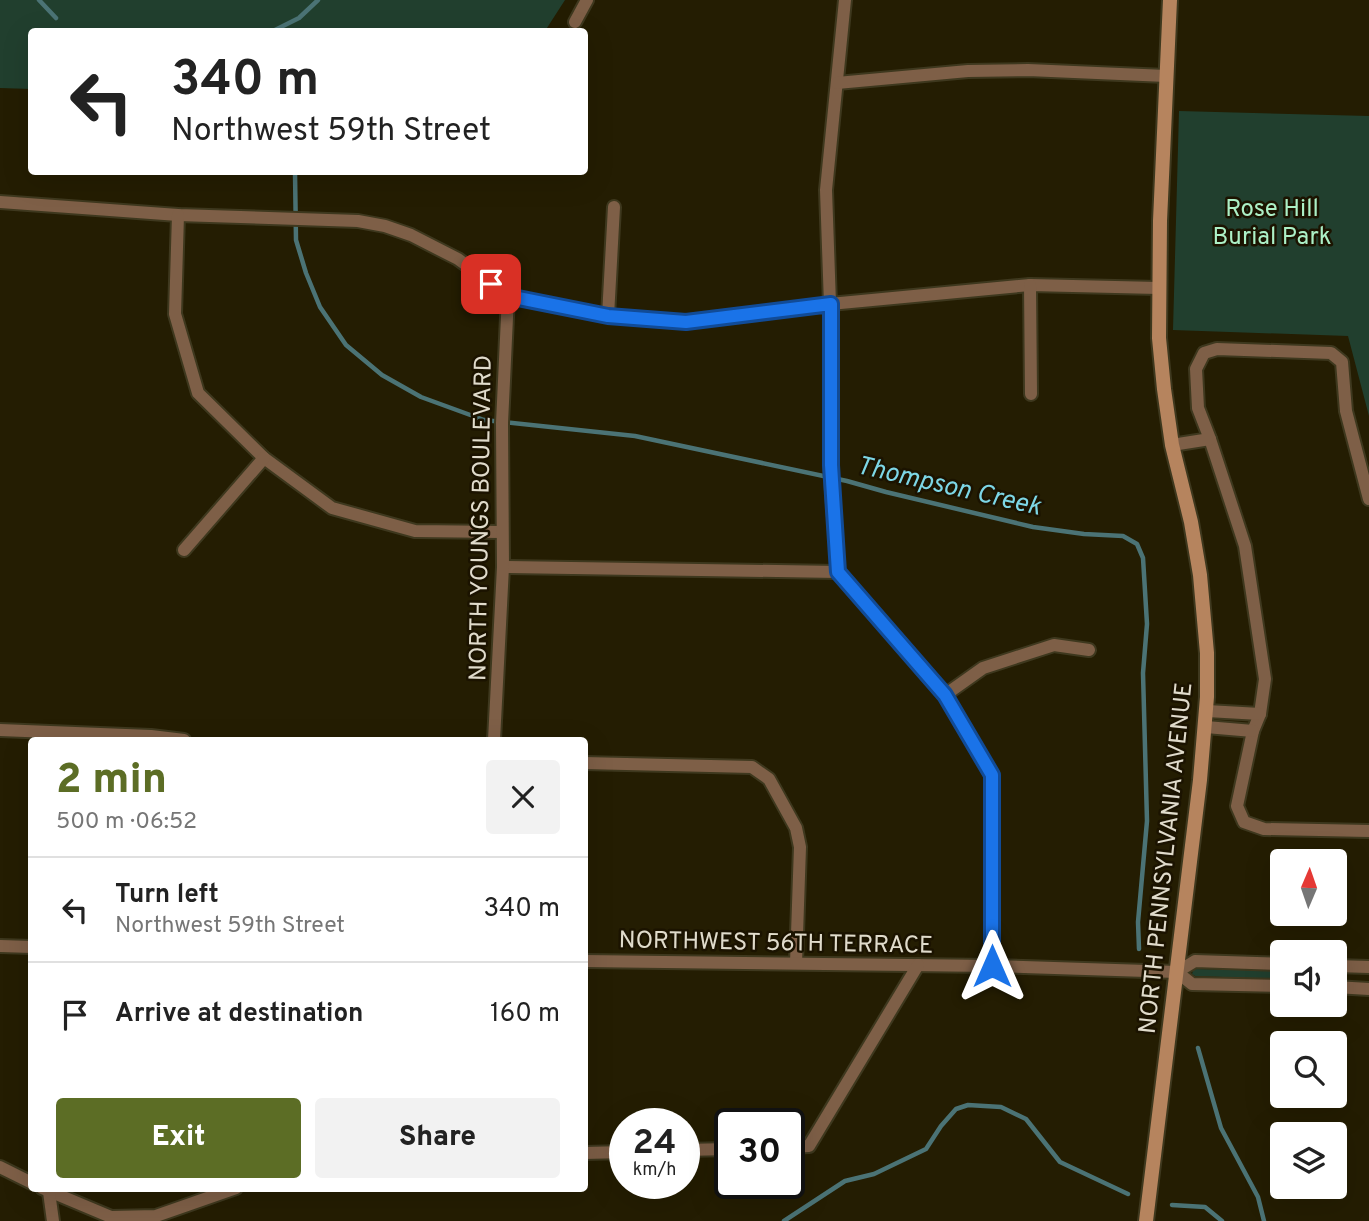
<!DOCTYPE html>
<html lang="en">
<head>
<meta charset="utf-8">
<style>
	:root { --surface:#fff; --page:#f2f2f2; --text:#222; --muted:#767676; --line:#e0e0e0; --accent:#5c6d25 }
	body { margin:0; font-family:Overpass,sans-serif; background:var(--page); color:var(--text); height:100vh; display:flex; flex-direction:column; font-size:26px; white-space:nowrap }
	* { box-sizing:border-box; margin:0 }
	p { font-size:23px; color:var(--muted) }
	.icon { flex:none; width:38px; height:38px; fill:none; stroke:currentColor; stroke-width:2; stroke-linecap:round; stroke-linejoin:round }
	.map { position:relative; flex:1; overflow:hidden }
	.sheet { position:absolute; left:28px; top:737px; width:560px; height:455px; display:flex; flex-direction:column; background:var(--surface); border-radius:7px; box-shadow:0 7px 28px #0002 }
	.sheet>* { flex:none }
	.guide { position:absolute; left:28px; top:28px; width:560px; height:147px; border-radius:7px; box-shadow:0 7px 28px #0002; background:#fff; color:var(--text); overflow:hidden }
	.needle { width:46px; rotate:2deg }
	.controls { position:absolute; left:1270px; top:849px; display:grid; gap:14px }
	.controls a { display:grid; place-items:center; width:77px; height:77px; border-radius:7px; background:var(--surface); box-shadow:0 7px 28px #0002; font-size:35px }
	.speed { position:absolute; left:609px; top:1108px; display:flex; gap:14px; font-size:35px; font-weight:700; text-align:center }
	.speed>* { display:grid; place-content:center; width:91px; height:91px; border-radius:50%; background:var(--surface); box-shadow:0 7px 28px #0002; line-height:1 }
	.speed small { font-size:18px; font-weight:400 }
	.speed .limit { border:4px solid #111; border-radius:10px; background:#fff; color:#111 }
	.pin { position:absolute; display:grid; place-items:center; width:60px; height:60px; color:#fff; margin:-30px; border-radius:14px; box-shadow:0 4px 10px #0006 }
	.me { position:absolute; width:77px; margin:-38px; rotate:0deg; stroke-linejoin:round; filter:drop-shadow(0 0 5px #0008) }
	.turn { display:flex; align-items:center; gap:24px; height:147px; padding:0 28px; font-size:32px }
	.turn .icon { width:91px; height:91px; stroke-width:2.5 }
	.turn b { display:block; font-size:49px; line-height:60px }
	.round { display:grid; place-items:center; flex:none; width:74px; height:74px; border-radius:7px; background:var(--page) }
	.head { display:flex; align-items:center; justify-content:space-between; height:119px; padding:0 28px }
	h1 { font-size:42px; font-weight:800; line-height:52px; color:var(--accent) }
	.action { display:flex; gap:14px; margin-top:auto; padding:14px 28px }
	.action a { flex:1; height:80px; border-radius:7px; background:var(--accent); color:#fff; font-size:28px; font-weight:800; line-height:80px; text-align:center }
	.action a+a { background:var(--page); color:var(--text) }
	ul { padding:0; list-style:none }
	li { display:flex; align-items:center; gap:21px; height:105px; padding:0 28px; border-top:2px solid var(--line) }
	li div { flex:1 }
	li b { display:block; font-size:26px }
	li em { font-style:normal }
	.map>svg:first-child { display:block }
	.green { fill:#213f2e }
	.lines { fill:none; stroke-linecap:round; stroke-linejoin:round }
	.stream { stroke:#4b7375; stroke-width:4.5 }
	.minor-casing { stroke:#3e381e; stroke-width:16 }
	.secondary-casing { stroke:#3e381e; stroke-width:18 }
	.minor { stroke:#7e5f47; stroke-width:12 }
	.secondary { stroke:#b6845e; stroke-width:14 }
	.route-casing { stroke:#114b97; stroke-width:18 }
	.route { stroke:#1a73e8; stroke-width:12 }
	.labels { text-anchor:middle; stroke-width:5; stroke-linejoin:round; paint-order:stroke }
	.park-label { font-size:24px; fill:#acf0c6; stroke:#1b1300 }
	.street-label { font-size:24px; fill:#e0dbcb; stroke:#1b1300 }
	.water-label { font-size:26px; font-style:italic; fill:#7dd7e6; stroke:#1b1300 }
</style>
</head>
<body>
<div class="map">
<svg width="1369" height="1221" viewBox="0 0 1369 1221">
	<rect width="100%" height="100%" fill="#241d02"/>
	<g class="green">
		<path d="M0,0H565L545,31L32,32L31,89L0,88Z"/>
		<path d="M1179,111L1369,116V416L1348,336L1173,330Z"/>
		<path d="M1196,969L1283,971V979L1195,976L1192,974L1193,970Z"/>
	</g>
	<g class="lines">
		<g class="stream">
			<path d="M39,0L56,18"/>
			<path d="M271,32L299,18L318,0"/>
			<path d="M295,172L296,240L306,273L320,307L346,345L382,375L421,397L484,420L635,436L847,481L886,492L1033,527L1084,534L1123,536L1137,544L1143,558L1147,624L1143,673L1147,821L1138,922L1139,949"/>
			<path d="M1198,1048L1221,1128L1258,1197L1264,1221"/>
			<path d="M1172,1205L1205,1207L1222,1221"/>
			<path d="M784,1221L845,1181L874,1174L926,1149L941,1126L956,1109L968,1105L1001,1107L1026,1119L1060,1162L1128,1194"/>
		</g>
		<defs>
			<g id="minor">
				<path d="M845,0L826,190L830,304V465L838,572L945,695L992,775V966"/>
				<path d="M575,22L587,0"/>
				<path d="M837,83L968,71L1028,70L1166,76"/>
				<path d="M0,202L178,215L358,221L385,226L411,235L458,259L508,296L608,316L686,322L830,304L1030,285L1158,288"/>
				<path d="M178,215L175,314L198,393L264,458L332,508L415,531L501,532"/>
				<path d="M1030,285L1031,394"/>
				<path d="M608,316L614,207"/>
				<path d="M1210,439L1245,546L1265,679L1260,714L1253,731L1237,806L1244,822L1264,829L1369,831"/>
				<path d="M1172,445L1210,439L1198,408L1196,369L1204,353L1217,349L1331,353L1342,362L1346,411L1369,499"/>
				<path d="M184,550L264,458"/>
				<path d="M503,567L838,572"/>
				<path d="M945,695L983,668L1054,645L1089,650"/>
				<path d="M1207,711L1260,714"/>
				<path d="M1206,727L1253,731"/>
				<path d="M0,730L151,736L184,740"/>
				<path d="M494,740L503,567L502,423L508,296"/>
				<path d="M584,763L752,767L769,779L796,828L800,847L796,963"/>
				<path d="M0,946L32,947"/>
				<path d="M584,961L992,966L1177,972L1195,961L1283,964"/>
				<path d="M1335,966L1369,967"/>
				<path d="M1177,972L1192,984L1283,986"/>
				<path d="M1335,987L1369,989"/>
				<path d="M789,1147L809,1146L918,965"/>
				<path d="M684,1150L730,1149"/>
				<path d="M584,1153L625,1152"/>
				<path d="M0,1167L32,1183"/>
				<path d="M42,1188L111,1217L156,1216L236,1188"/>
				<path d="M49,1192L53,1221"/>
			</g>
			<path id="secondary" d="M1146,1221L1200,780L1207,697V653L1200,575L1191,522L1172,445L1164,389L1159,338L1160,221L1170,0"/>
		</defs>
		<use href="#minor" class="minor-casing"/>
		<use href="#secondary" class="secondary-casing"/>
		<use href="#minor" class="minor"/>
		<use href="#secondary" class="secondary"/>
	</g>
	<g class="lines">
		<defs>
			<path id="route" d="M491,284L508,296L608,316L686,322L831,304V465L838,572L945,695L992,775V966"/>
		</defs>
		<use href="#route" class="route-casing"/>
		<use href="#route" class="route"/>
	</g>
	<g class="labels">
		<g class="park-label">
			<text x="1272" y="216">Rose Hill<tspan x="1272" dy="28">Burial Park</tspan></text>
		</g>
		<g class="street-label">
			<text transform="translate(480 518) rotate(-89)" y="8">NORTH YOUNGS BOULEVARD</text>
			<text transform="translate(1165 858) rotate(-84)" y="8">NORTH PENNSYLVANIA AVENUE</text>
			<text transform="translate(776 942) rotate(1)" y="8">NORTHWEST 56TH TERRACE</text>
		</g>
		<g class="water-label">
			<text transform="translate(949 485) rotate(13)" y="9">Thompson Creek</text>
		</g>
	</g>
</svg>
<div class="controls">
<a><svg class="needle" viewBox="-14 -14 28 28"><path d="M0-13l5 13h-10z" fill="#e53935"/><path d="M0 13l5-13h-10z" fill="#767676"/></svg></a>
<a><svg class="icon" aria-label="sound" viewBox="0 0 24 24"><path d="M4 9h4l5-4v14l-5-4H4zM17 9q2 3 0 6"/></svg></a>
<a><svg class="icon" aria-label="search" viewBox="0 0 24 24"><circle cx="10" cy="10" r="6"/><path d="M15 15l6 6"/></svg></a>
<a><svg class="icon" aria-label="layers" viewBox="0 0 24 24"><path d="M12 4l9 5-9 5-9-5zM3 14l9 5 9-5"/></svg></a>
</div>
<div class="speed"><div>24<small>km/h</small></div><div class="limit">30</div></div>
<div class="pin" style="left:491px;top:284px;background:#d93025"><svg class="icon" aria-label="arrive" viewBox="0 0 24 24"><path d="M6 21V4h12l-3 4 3 4H6"/></svg></div>
<svg class="me" style="left:992px;top:966px" viewBox="-20 -20 40 40"><path d="M0-17L14 15 0 8-14 15z" fill="#1a73e8" stroke="#fff" stroke-width="4"/></svg>
<div class="guide">
<div class="turn"><svg class="icon" aria-label="left" viewBox="0 0 24 24"><path d="M17 20v-9H6M10 6l-5 5 5 5"/></svg><div><b>340 m</b>Northwest 59th Street</div></div>
</div>
<section class="sheet">
<div class="head"><div><h1>2 min</h1><p>500 m · 06:52</p></div><a class="round"><svg class="icon" aria-label="close" viewBox="0 0 24 24"><path d="M6 6l12 12M18 6L6 18"/></svg></a></div>
<ul>
<li><svg class="icon" aria-label="left" viewBox="0 0 24 24"><path d="M17 20v-9H6M10 6l-5 5 5 5"/></svg><div><b>Turn left</b><p>Northwest 59th Street</p></div><em>340 m</em></li>
<li><svg class="icon" aria-label="arrive" viewBox="0 0 24 24"><path d="M6 21V4h12l-3 4 3 4H6"/></svg><div><b>Arrive at destination</b></div><em>160 m</em></li>
</ul>
<div class="action"><a>Exit</a><a>Share</a></div>
</section>
</div>
</body>
</html>
